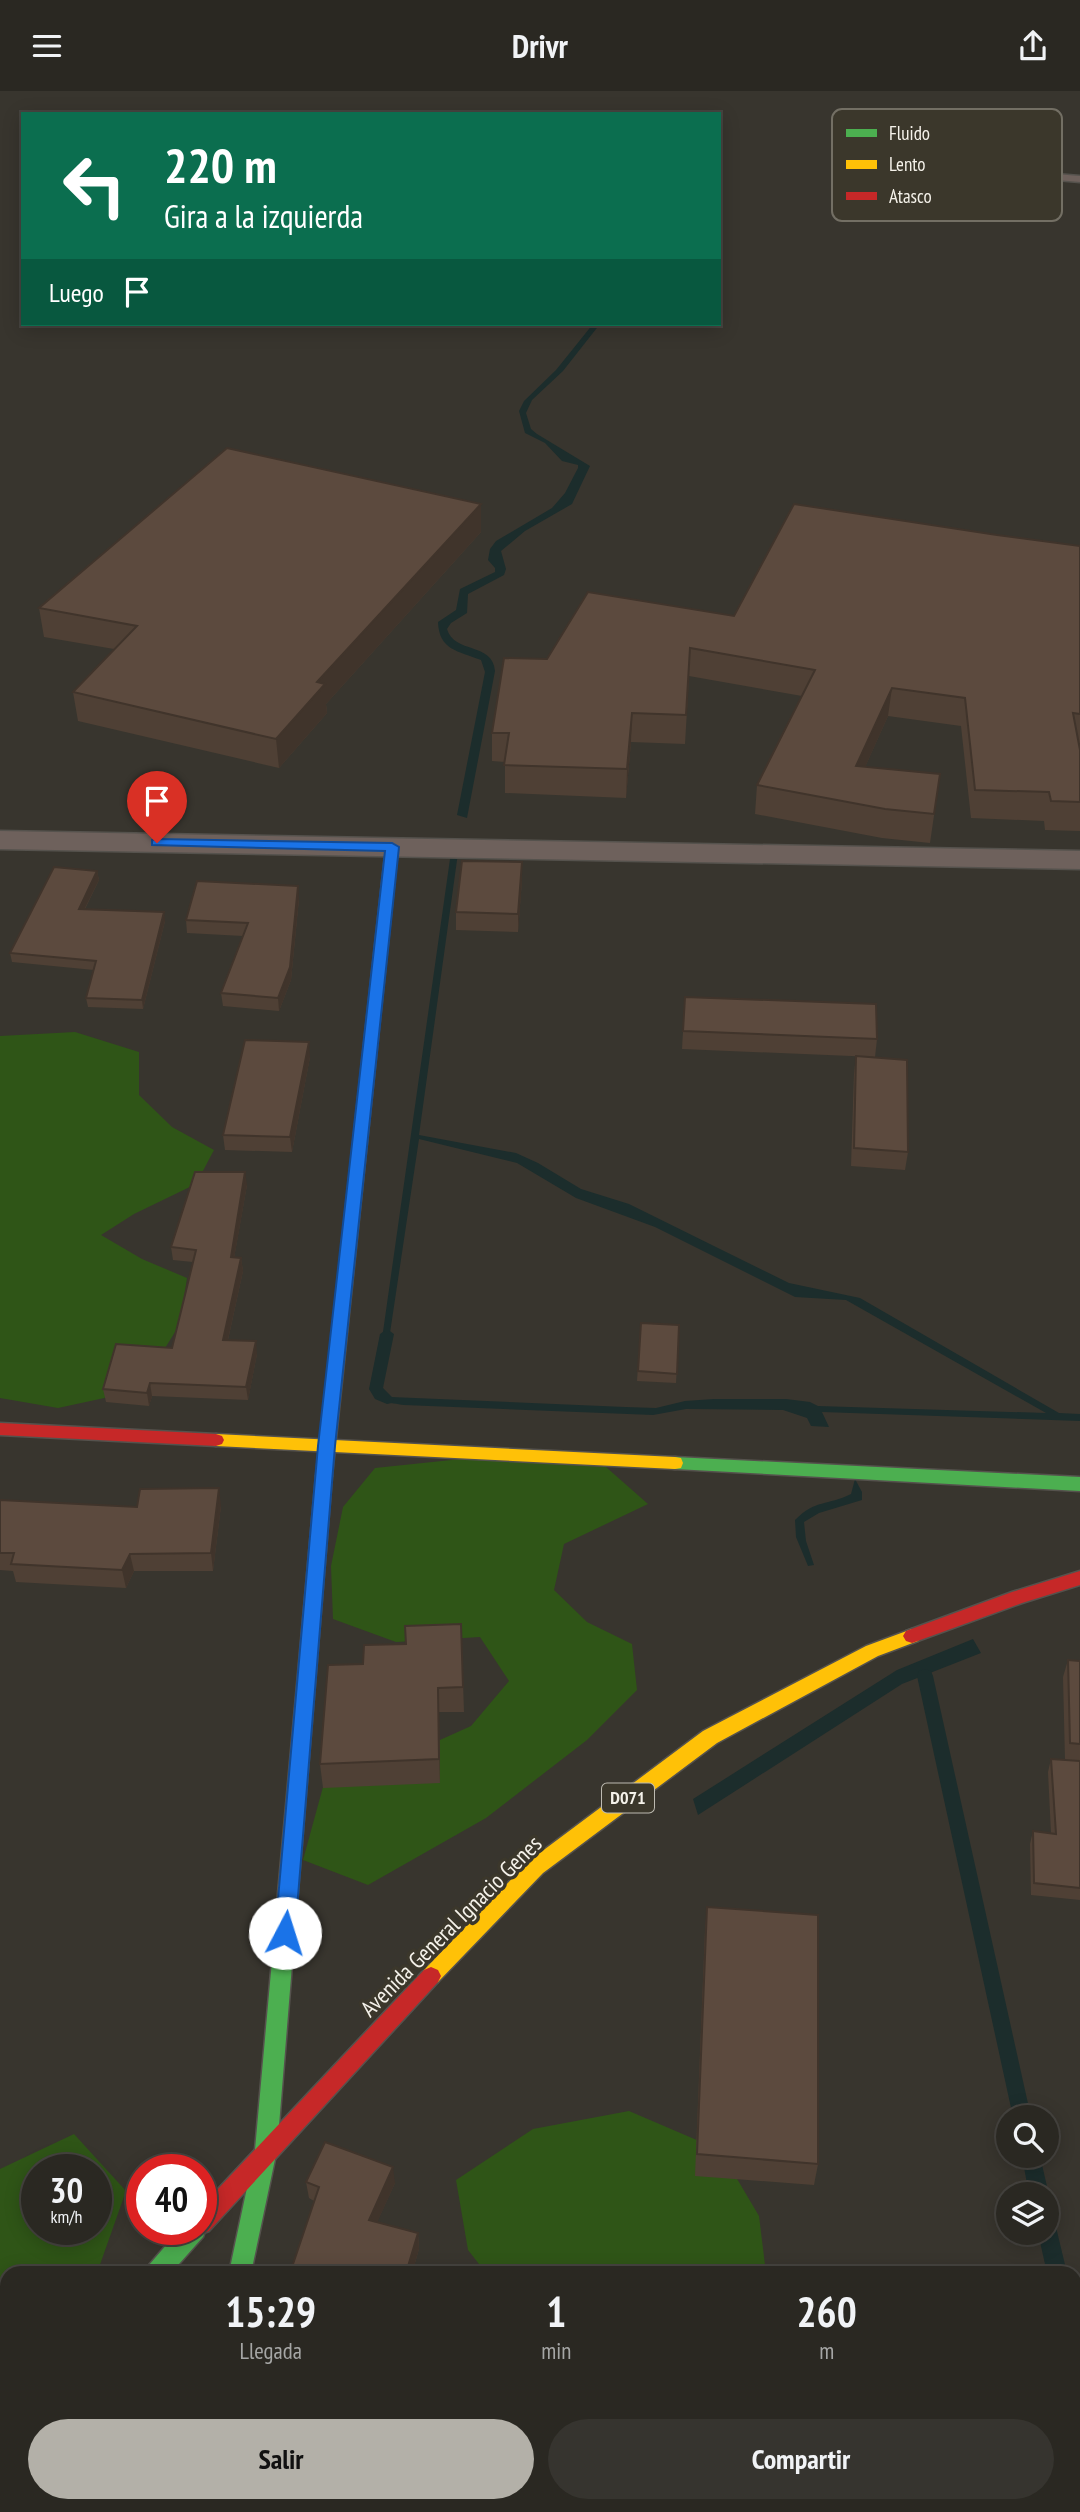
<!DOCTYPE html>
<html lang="es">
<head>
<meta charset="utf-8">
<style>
	:root { --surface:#2a2822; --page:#36342f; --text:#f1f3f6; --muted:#a5a6a5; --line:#464440; --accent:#b3b0a8 }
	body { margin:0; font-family:"PT Sans Narrow",sans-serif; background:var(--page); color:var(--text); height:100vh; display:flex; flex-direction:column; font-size:26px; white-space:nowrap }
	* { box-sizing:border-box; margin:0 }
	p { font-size:23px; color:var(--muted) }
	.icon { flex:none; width:38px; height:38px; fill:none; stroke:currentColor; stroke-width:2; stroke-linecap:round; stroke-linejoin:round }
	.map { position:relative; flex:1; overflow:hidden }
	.side { position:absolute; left:0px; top:2175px; width:1082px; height:247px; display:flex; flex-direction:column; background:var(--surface); border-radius:21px 21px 0 0; box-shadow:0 4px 18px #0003,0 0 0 2px var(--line) }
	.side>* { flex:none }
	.top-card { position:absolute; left:21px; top:21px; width:700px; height:214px; border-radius:0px; box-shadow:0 4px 18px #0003,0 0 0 2px var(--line); background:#0b6e4f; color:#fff; overflow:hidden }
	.fabs { position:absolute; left:996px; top:2014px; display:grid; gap:14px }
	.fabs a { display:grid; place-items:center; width:63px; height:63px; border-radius:50%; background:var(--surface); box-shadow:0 4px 18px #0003,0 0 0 2px var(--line); font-size:35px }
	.speed { position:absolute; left:21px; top:2063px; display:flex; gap:14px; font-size:35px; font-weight:700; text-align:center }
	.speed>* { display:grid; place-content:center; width:91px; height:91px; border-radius:50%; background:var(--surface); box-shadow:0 4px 18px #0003,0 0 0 2px var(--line); line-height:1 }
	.speed small { font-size:18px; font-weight:400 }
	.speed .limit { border:10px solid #d22; background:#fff; color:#111 }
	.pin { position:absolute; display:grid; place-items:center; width:60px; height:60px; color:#fff; margin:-72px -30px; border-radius:50% 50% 50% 0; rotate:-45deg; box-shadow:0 0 7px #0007 }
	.pin .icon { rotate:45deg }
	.me { position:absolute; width:77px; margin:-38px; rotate:5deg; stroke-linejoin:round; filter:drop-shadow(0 0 5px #0008) }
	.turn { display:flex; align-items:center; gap:24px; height:147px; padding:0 28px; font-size:32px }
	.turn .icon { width:91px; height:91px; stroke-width:2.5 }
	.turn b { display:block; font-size:49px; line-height:60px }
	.then { display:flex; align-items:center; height:66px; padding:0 28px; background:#0003; gap:14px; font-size:26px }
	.eta { display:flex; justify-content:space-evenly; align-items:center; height:119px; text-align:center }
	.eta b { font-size:42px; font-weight:600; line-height:49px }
	.primary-button { display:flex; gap:14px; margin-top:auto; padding:14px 28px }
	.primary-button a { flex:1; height:80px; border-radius:42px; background:var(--accent); color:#111; font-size:28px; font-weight:600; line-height:80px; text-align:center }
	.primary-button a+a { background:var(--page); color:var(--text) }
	header { display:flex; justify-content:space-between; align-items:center; height:91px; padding:0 28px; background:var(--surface); font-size:32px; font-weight:600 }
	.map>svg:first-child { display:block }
	.green { fill:#2f5517; fill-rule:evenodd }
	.water { fill:#1c2d2c }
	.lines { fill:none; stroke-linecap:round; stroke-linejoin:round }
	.stream { fill:#1c2d2c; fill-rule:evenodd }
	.lane-casing { stroke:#55524d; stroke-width:3 }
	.street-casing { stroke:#55524d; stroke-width:3 }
	.fast-casing { stroke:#55524d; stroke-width:3 }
	.slow-casing { stroke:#55524d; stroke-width:3 }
	.jam-casing { stroke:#55524d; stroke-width:3 }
	.lane { fill:#6e615c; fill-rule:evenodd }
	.street { fill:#6e615c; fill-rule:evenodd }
	.fast { fill:#4caf50; fill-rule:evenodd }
	.slow { fill:#ffc107; fill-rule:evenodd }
	.jam { fill:#c62828; fill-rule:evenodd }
	.wall { fill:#4f4035 }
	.shaded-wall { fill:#40342b }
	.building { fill:#5c4a3e; stroke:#40342b; stroke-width:2 }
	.route { fill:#1a73e8; stroke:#114b97; stroke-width:2 }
	.labels { text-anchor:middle; stroke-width:7; stroke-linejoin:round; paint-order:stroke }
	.shield { fill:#3b372b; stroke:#bdbab1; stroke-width:2 }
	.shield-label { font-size:18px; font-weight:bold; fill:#f5f2ea }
	.near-street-label { font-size:23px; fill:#f5f2ea; stroke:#3b372b }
	.key { fill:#3b372b; stroke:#736f64; stroke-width:2 }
	.key-label { font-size:19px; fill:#f5f2ea }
</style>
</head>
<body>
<header><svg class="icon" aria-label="menu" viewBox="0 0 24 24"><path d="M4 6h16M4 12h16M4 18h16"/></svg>Drivr<svg class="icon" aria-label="share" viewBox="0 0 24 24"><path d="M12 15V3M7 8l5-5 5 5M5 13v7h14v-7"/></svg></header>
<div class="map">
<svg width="1080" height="2421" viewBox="0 0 1080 2421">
	<rect width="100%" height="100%" fill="#38352e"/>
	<g class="green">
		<path d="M75,941L139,961V1004L172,1036L214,1059L196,1093L134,1123L101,1144L142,1168L187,1187L180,1233L152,1278L109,1306L58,1317L0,1307V945Z"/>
		<path d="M461,1368L606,1376L648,1413L564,1453L554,1499L587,1531L632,1553L637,1599L587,1649L486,1727L368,1794L303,1769L326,1685L420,1658L471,1635L509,1590L480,1546L396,1551L333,1528L331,1475L343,1416L375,1377Z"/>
		<path d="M629,2020L720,2059L759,2125L766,2182H486L468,2159L456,2089L533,2038Z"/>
		<path d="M74,2043L126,2100L97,2182H7V2282L0,2288V2078ZM37,2079H96V2138H37Z"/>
	</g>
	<g class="water">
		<path d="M593,233H600L563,280L532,309L526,322L531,338L537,343L590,375L572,413L525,440L501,460L506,478L504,484L468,503L467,522L451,532L447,538C454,563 493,551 495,580L467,727L457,724L485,581L481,569C458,560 439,559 438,531L456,519L460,498L495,481V477L488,469L490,458L496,450L552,417L565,402L578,377V374L562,370L545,352L525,342L519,320L524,310L556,279Z"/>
		<path d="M451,761L458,762L419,1044L516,1062L538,1072L581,1098L629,1113L789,1192L860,1207L1059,1322L1080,1323V1330L822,1321L829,1336L811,1335L807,1327L783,1319L686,1318L653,1324L404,1314C390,1312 376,1311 370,1294H380L391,1306L625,1316L656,1317L685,1310L714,1308H786L810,1311L818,1315L1046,1322L846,1209L795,1206L655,1136L576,1107L517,1072L419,1048L387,1262H380Z"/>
		<path d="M855,1388L862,1401V1409L819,1422L804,1431L806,1450L814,1474L808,1475L796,1446L795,1429C816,1408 827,1415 851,1403Z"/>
		<path d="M973,1548L981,1562L902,1593L698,1724L693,1708L897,1579Z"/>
	</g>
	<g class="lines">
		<g class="stream">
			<path d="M387,1238L394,1243L383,1297L394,1308L392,1312L387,1313L375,1308L369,1298L380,1243Z"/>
			<path d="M925,1578L931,1580L933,1585L1031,2026H1013L917,1585L919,1580Z"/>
			<path d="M1022,2065H1040L1049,2104L1046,2109V2104H1029Z"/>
			<path d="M1046,2127L1053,2129L1056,2136L1067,2182H1047L1038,2142H1046Z"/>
			<path d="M1074,2253L1080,2256V2279L1076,2281Z"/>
		</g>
		<defs>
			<path id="lane" d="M865,67L1080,85V91L862,72L860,70Z"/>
			<g id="street">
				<path d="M0,740L1080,760V778L0,758Z"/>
				<path d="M163,2415H215L214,2421H162Z"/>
			</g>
			<g id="fast">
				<path d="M392,752L398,756L332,1385L330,1390H318L316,1385L386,756Z"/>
				<path d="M675,1366L1080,1386V1400L675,1378L669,1377L667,1372L669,1367Z"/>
				<path d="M286,1816L293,1819L296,1825L277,2059L251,2182H229L255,2059L276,1825L279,1819Z"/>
				<path d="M201,2130L206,2138L203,2146L171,2182H146L149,2174L180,2138H201Z"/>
			</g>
			<g id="slow">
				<path d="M216,1343L675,1366L681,1367L683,1372L681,1377L675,1378L216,1355L210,1353L208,1349L210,1345Z"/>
				<path d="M324,1379L330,1380L332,1385L296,1825L293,1831L286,1834L279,1831L276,1825L316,1385L318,1380Z"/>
				<path d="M912,1538L918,1540L921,1545L918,1550L878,1565L717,1652L543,1782L438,1891L431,1894L424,1891L421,1885L424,1879L529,1770L703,1640L866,1555Z"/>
				<path d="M7,2341V2369L0,2372V2343Z"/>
			</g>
			<g id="jam">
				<path d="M0,1332L216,1343L222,1345L224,1349L222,1353L216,1355L0,1344Z"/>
				<path d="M1080,1480V1494L1022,1512L912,1552L906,1550L903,1545L906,1540L1012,1501Z"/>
				<path d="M431,1876L438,1879L441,1885L438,1891L209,2140L201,2143L193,2140L201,2138V2116L424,1879Z"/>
			</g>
		</defs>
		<use href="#lane" class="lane-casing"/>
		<use href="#street" class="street-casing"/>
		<use href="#fast" class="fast-casing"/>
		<use href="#slow" class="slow-casing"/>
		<use href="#jam" class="jam-casing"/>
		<use href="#lane" class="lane"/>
		<use href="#street" class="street"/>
		<use href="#fast" class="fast"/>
		<use href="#slow" class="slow"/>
		<use href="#jam" class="jam"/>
	</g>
	<g class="wall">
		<path d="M481,413V441L326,613L327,622L279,677L78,630L73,601L114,558L44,546L39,517Z"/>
		<path d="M997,444L1080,455V652H1079L1080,659V740L1045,739L1044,730L971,727L961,635L888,625L865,676L940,683L930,752L882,747L755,723L757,694L802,605L689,585L685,653L631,651L626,707L505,702V671L492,670V642L547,568L734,525Z"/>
		<path d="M522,771V789L518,841L456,839V821Z"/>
		<path d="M97,780L99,789L85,818L165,830L143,918L88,916L86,907L94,879L12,871L10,862Z"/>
		<path d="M299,808L291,889L279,920L223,915L221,902L243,845L187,842L186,829Z"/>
		<path d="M685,906L877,948L875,966L682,958Z"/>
		<path d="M856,965L908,1061L905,1079L851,1075L854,983Z"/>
		<path d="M310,966L292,1061L225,1059L223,1044Z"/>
		<path d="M247,1094L234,1167H241L243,1180L228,1249L257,1263L248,1309L152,1305L149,1315L106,1311L103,1298L172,1257L193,1171L173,1169L171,1156Z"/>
		<path d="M641,1232L679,1234L676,1292L637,1290Z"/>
		<path d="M0,1409L137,1416L221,1415L213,1480H134L126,1497L16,1491L13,1480L0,1479Z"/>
		<path d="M461,1533L464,1621H439L440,1692L323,1697L320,1673L363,1573L406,1553Z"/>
		<path d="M1068,1569L1080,1570V1809L1031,1804L1030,1753L1033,1740L1051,1742L1048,1681L1051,1668L1065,1669L1063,1586Z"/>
		<path d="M707,1816L818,2073L814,2094L695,2085L705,1839Z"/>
		<path d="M306,2091L395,2092L377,2131L418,2142L419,2158L412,2182H290L314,2110L309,2107Z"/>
		<path d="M798,2415H913V2421H835V2420Z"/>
	</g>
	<g class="shaded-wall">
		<path d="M481,413V441L326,613L327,622L279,677L276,648L317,591Z"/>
		<path d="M892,597L888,625L853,703L856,675Z"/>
		<path d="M632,622L631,651L626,707L627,678Z"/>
		<path d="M522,771V789L518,841V823Z"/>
		<path d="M97,780L99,789L80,827L79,818Z"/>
		<path d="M298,795L299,808L291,889L279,920L278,907Z"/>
		<path d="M164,821L165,830L143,918L142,909Z"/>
		<path d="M309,951L310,966L292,1061L290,1046Z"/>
		<path d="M245,1081L247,1094L232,1179L231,1166Z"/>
		<path d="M241,1167L243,1180L225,1262L223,1249Z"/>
		<path d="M256,1250L257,1263L248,1309L246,1296Z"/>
		<path d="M150,1292L152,1305L149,1315L147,1302Z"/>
		<path d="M219,1397L221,1415L213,1480L211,1462Z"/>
		<path d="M130,1463L134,1480L126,1497L122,1479Z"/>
		<path d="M438,1597L439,1621L440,1692L439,1668Z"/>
		<path d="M393,2076L395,2092L371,2145L369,2129Z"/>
		<path d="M418,2142L419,2158L412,2182H406Z"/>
	</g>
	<g class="building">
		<path d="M227,357L481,413L317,591L325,593L276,648L73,601L137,535L39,517Z"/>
		<path d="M794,413L997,444L1080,455V623L1073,622L1080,659V711L1051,710L1049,701L975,699L965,607L892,597L856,675L940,683L934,723L885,718L757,694L815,579L690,557L686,624L632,622L627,678L504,674L509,642H492L504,567L547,568L588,501L734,525Z"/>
		<path d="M462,770L522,771L518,823L456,821Z"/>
		<path d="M54,776L97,780L79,818L164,821L142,909L86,907L96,870L10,862Z"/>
		<path d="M197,790L298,795L290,876L278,907L221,902L248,832L186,829Z"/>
		<path d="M685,906L876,913L877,948L683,940Z"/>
		<path d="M245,949L309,951L290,1046L223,1044Z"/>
		<path d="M856,965L907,969L908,1061L854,1057Z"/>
		<path d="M195,1081H245L231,1166L241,1167L223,1249L256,1250L246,1296L150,1292L147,1302L103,1298L116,1253L172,1257L196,1159L171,1156Z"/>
		<path d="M641,1232L679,1234L677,1283L638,1280Z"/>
		<path d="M219,1397L211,1462L130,1463L122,1479L11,1473L14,1462H0V1409L137,1416L140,1398Z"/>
		<path d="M461,1533L463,1596L438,1597L439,1668L320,1673L328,1574L363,1573L364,1554L406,1553L405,1535Z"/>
		<path d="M1068,1569L1080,1570V1653L1070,1652Z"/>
		<path d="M1051,1668L1080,1670V1797L1034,1792L1033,1740L1056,1743Z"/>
		<path d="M707,1816L818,1824V2073L697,2063Z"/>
		<path d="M325,2051L393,2076L369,2129L418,2142L406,2182H290L319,2096L306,2091Z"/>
		<path d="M208,2415H611V2421H207Z"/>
		<rect x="839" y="2415" width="74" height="6"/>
	</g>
	<path class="route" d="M157,748L392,752L399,756L335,1355L295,1842L292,1849L285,1851L278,1849L275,1842L318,1355L385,760L152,754V749Z"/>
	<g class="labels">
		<rect class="shield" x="602" y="1692.5" width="52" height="29" rx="5"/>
		<g class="shield-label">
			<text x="628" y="1713">D071</text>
		</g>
		<g class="near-street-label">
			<text transform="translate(451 1835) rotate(-45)" y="8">Avenida General Ignacio Genes</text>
		</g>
	</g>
	<rect x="832" y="18" width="230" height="112" rx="10" class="key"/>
	<rect x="846" y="38" width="31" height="8" fill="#4caf50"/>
	<rect x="846" y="69" width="31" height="9" fill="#ffc107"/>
	<rect x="846" y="101" width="31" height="8" fill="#c62828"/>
	<g class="key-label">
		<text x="889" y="49">Fluido</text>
		<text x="889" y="80">Lento</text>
		<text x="889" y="112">Atasco</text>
	</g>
</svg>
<div class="fabs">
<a><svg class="icon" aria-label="search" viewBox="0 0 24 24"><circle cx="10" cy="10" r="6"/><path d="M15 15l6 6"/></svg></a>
<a><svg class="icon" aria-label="layers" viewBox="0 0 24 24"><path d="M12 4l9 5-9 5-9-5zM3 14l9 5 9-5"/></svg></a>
</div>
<div class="speed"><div>30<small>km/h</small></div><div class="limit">40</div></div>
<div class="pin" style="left:157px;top:752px;background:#d93025"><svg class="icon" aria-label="arrive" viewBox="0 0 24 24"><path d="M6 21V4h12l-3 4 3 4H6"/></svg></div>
<svg class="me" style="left:285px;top:1842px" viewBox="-20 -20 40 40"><circle r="19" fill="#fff"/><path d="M0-13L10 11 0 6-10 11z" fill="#1a73e8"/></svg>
<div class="top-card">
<div class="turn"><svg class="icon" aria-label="left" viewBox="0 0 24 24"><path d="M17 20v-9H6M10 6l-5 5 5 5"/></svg><div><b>220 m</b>Gira a la izquierda</div></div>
<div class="then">Luego<svg class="icon" aria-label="arrive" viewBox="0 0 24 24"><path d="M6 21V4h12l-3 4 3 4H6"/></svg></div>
</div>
<section class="side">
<div class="eta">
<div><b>15:29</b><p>Llegada</p></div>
<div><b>1</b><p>min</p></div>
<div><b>260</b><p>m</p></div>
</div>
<div class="primary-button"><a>Salir</a><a>Compartir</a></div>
</section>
</div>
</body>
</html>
